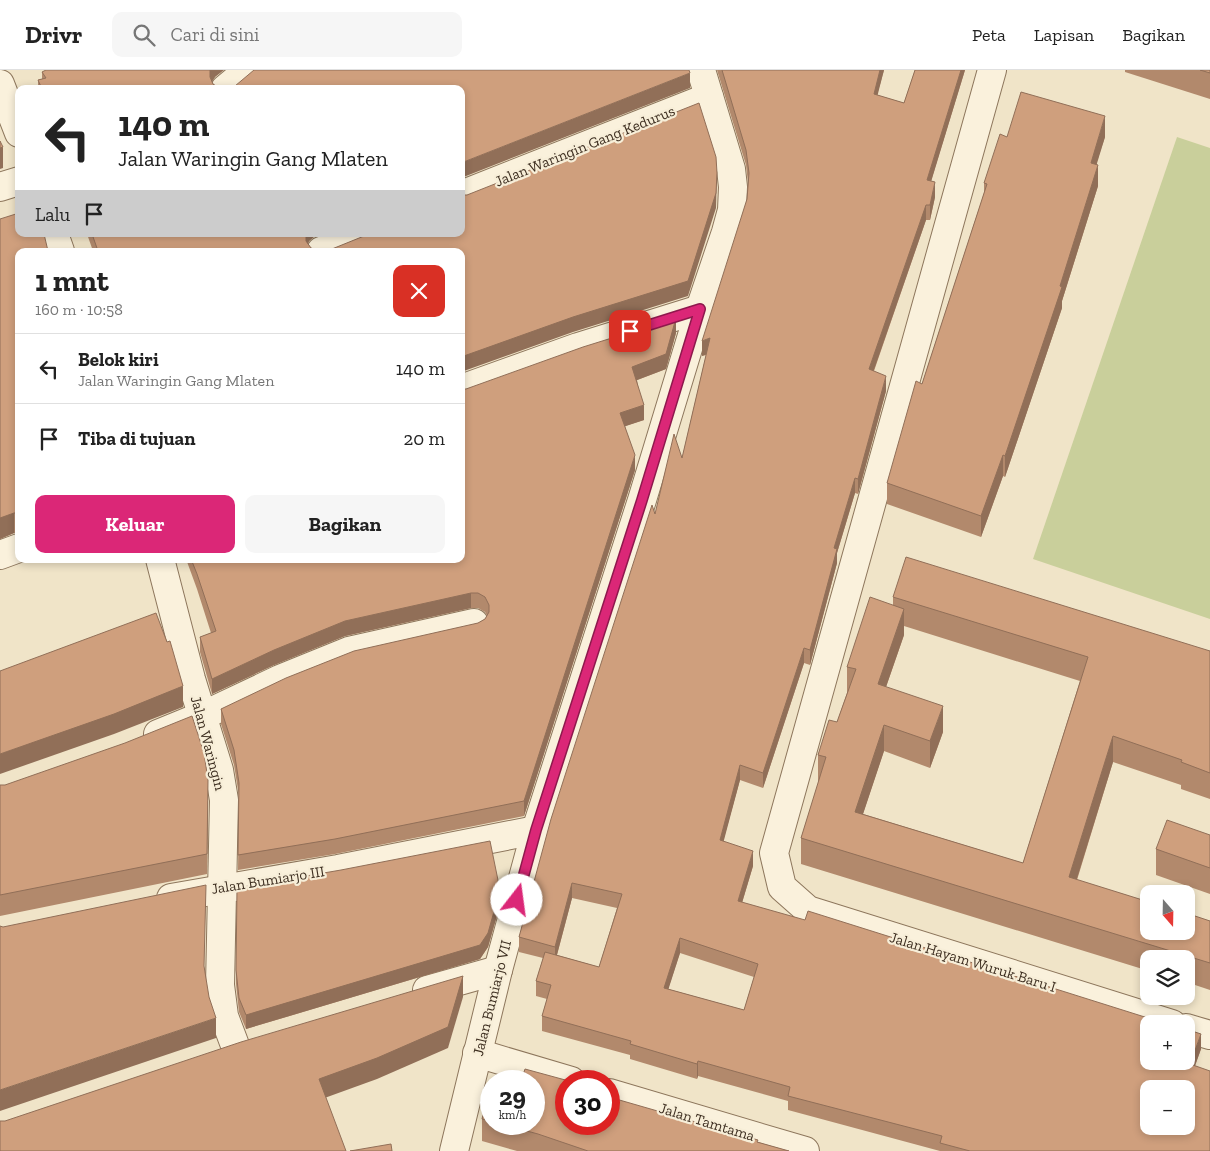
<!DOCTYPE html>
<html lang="id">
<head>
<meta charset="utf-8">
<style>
	:root { --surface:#fff; --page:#f6f6f6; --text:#222; --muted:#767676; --line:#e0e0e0; --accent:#db2777 }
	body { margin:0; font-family:"Zilla Slab",serif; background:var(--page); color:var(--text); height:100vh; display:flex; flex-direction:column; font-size:19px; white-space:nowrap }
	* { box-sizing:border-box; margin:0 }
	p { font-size:16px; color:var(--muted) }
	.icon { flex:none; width:28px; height:28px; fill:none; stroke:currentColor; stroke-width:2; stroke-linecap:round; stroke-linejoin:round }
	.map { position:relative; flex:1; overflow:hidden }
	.details { position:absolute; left:15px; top:178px; width:450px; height:315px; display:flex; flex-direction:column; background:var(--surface); border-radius:10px; box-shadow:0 2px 8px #0003 }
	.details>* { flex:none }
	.hud { position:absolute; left:15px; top:15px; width:450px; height:152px; border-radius:10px; box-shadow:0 2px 8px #0003; background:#fff; color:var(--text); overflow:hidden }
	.needle { width:32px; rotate:160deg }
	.tools { position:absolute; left:1140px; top:815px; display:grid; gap:10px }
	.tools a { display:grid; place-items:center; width:55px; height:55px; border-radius:10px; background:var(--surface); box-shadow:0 2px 8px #0003; font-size:25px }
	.speed { position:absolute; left:480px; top:1000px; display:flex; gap:10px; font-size:25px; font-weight:700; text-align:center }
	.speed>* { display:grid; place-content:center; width:65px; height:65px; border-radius:50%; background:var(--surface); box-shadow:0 2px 8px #0003; line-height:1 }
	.speed small { font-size:12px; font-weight:400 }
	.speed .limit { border:8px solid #d22; background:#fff; color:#111 }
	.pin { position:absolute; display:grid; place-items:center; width:42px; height:42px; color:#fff; margin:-21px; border-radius:10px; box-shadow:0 2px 8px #0006 }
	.me { position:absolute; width:55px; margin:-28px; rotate:15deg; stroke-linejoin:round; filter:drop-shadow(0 0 4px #0008) }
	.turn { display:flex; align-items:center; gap:18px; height:105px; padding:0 20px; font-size:22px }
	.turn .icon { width:65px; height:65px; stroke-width:2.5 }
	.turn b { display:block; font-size:35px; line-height:42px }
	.then { display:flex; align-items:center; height:48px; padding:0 20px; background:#0003; gap:10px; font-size:19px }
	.round { display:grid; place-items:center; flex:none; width:52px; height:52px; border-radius:10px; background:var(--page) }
	.headline { display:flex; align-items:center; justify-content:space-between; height:85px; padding:0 20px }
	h1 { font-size:30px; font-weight:700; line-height:38px }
	.button { display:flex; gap:10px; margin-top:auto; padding:10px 20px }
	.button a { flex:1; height:58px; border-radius:10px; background:var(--accent); color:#fff; font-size:20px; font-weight:700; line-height:58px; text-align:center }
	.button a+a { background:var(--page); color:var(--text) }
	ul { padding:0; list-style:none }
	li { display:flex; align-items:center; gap:15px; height:70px; padding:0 20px; border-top:1px solid var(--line) }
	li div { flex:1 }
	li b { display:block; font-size:19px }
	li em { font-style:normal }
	header { display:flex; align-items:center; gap:30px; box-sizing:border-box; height:70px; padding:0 25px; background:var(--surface); border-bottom:1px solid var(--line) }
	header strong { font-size:24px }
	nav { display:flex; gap:28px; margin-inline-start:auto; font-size:18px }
	.search { width:350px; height:45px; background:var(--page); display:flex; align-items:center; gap:12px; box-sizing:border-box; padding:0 18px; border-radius:10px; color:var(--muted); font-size:19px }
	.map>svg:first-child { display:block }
	.green { fill:#c9cf9b }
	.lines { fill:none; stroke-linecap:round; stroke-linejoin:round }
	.minor-casing { stroke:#8d765c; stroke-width:30 }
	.minor { stroke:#faf1dc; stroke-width:28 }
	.wall { fill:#b2896c; fill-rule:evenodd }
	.shaded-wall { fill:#916f58 }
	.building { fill:#cf9f7d; stroke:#916f58; fill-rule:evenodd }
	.route-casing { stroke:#8e194d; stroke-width:12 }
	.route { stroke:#db2777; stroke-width:9 }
	.labels { text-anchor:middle; stroke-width:4.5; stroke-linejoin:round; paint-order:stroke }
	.street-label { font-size:15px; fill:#3d2e20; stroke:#f7eed8 }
</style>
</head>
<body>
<header>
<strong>Drivr</strong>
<div class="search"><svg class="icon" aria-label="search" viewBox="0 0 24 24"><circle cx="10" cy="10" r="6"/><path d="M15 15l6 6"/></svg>Cari di sini</div>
<nav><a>Peta</a><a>Lapisan</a><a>Bagikan</a></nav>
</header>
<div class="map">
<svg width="1210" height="1081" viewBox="0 0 1210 1081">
	<rect width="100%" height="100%" fill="#f0e4c8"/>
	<path class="green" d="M1177,67L1210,78V549L1033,489Z"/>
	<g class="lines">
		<defs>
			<g id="minor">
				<path d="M992,0L774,783L782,817L808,840L1172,954"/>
				<path d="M0,14L19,63"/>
				<path d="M225,19L248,0"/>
				<path d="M0,117L19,111"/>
				<path d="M461,125L709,27"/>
				<path d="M54,164L60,181"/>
				<path d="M321,181L364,164"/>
				<path d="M461,319L578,277L700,239"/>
				<path d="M0,485L19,478"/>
				<path d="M160,489L191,609L219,700L224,730L220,915L224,946L236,978"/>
				<path d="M158,664L202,646L280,609L349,581L474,553"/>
				<path d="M171,828L338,799L536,760"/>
				<path d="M427,920L498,900"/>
				<path d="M1186,958L1210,965"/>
				<path d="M477,983L571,1011"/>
				<path d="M609,1023L805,1081"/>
				<path d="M454,1081L498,900L536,760L642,430L700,239L726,162L732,140L733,117L731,99L701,0"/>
			</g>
		</defs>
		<use href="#minor" class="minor-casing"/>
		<use href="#minor" class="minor"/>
	</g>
	<g class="wall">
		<path d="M717,0H884L877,25L904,33L915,0H965L931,111L935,127L930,150H926L874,301L886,321L858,424L855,423L837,483V493L810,595L804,593L763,718L740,710L723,771L753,796L742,833L1201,979L1195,996L1210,1081H940L788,1040V1031L698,1006L697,1009L630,989V985L542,961V946L547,929L536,926V911L543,888L519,882V867L655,444L682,388L706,285L702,286L747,129L748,113L746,95ZM572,828L617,838L599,897L557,885ZM680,883L754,907L744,940L668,919Z"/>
		<path d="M1125,0H1210V29L1125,2Z"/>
		<path d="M42,2L215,7L212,11L213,14L219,18L221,19H38V10L42,9Z"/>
		<path d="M1007,67H1105L1096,94L1098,116L1062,231V238L1005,407L1003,406L981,467L887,434V413L922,314L984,123V113Z"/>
		<path d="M0,149L19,181V464L14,463L0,469Z"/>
		<path d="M87,164H322L315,166L309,171L308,174L311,178L318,181H93Z"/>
		<path d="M676,263L666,299L637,310L644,350L625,356L635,400L524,746L335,784L238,800L239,726L234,695L221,654V639L478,553L485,549L487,546L485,542L478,538H471L345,566L274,595L212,624L200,582V567L211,563L197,519L186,489H461L466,319Z"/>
		<path d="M893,527L1210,581V729L1181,719V715L1113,692L1077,810L1210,851V920L1186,912V889H1149V901L801,794V768L819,711H818V685L837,652L847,623V597L893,535ZM904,556L1080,611L1023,793L863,744L884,681L930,698L943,662L886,617L904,565Z"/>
		<path d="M0,715L208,731L207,804L0,846Z"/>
		<path d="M1210,765V824L1156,805V779Z"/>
		<path d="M500,835L488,877L480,889L246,959L239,942L236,914V900Z"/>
		<path d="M491,1026V1054H566L758,1072L789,1081H517L482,1071V1049Z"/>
	</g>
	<g class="shaded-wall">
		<path d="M210,0H224L215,7L211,13L210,7Z"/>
		<path d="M880,0H884L874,39V24Z"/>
		<path d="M961,0H965L927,125V110Z"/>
		<path d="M690,3V18L461,108V93Z"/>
		<path d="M1105,46V67L1091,113V93Z"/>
		<path d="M3,77V98L0,99V78Z"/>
		<path d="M1098,95V116L1062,231V238L1005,407V386L1060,216Z"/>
		<path d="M717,103L716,138L688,226L573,262L461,302V287Z"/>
		<path d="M935,112V127L930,150V135Z"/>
		<path d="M926,135V150L869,314V299Z"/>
		<path d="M306,164H322L315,166L309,171L306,179Z"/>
		<path d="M676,248V263L666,299L632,312V297Z"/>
		<path d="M710,268V283L702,286V271Z"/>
		<path d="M886,306V321L858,424V409Z"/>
		<path d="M644,335V350L620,358V343Z"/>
		<path d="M635,385V400L524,746V731Z"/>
		<path d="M1003,385V406L981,467V446Z"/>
		<path d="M855,408V423L837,483V493L810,595V580L834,478Z"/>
		<path d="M14,443V463L0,469V448Z"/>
		<path d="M471,523V538L345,566L274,595L212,624V609L274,580L345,551Z"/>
		<path d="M904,539V565L878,640V614Z"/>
		<path d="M804,578V593L763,718V703Z"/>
		<path d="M183,616V637L114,664L0,704V684Z"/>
		<path d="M943,636V662L930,698V671Z"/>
		<path d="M884,655V681L855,768V742Z"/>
		<path d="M1113,666V692L1069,834V807Z"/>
		<path d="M740,695V710L720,785V770Z"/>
		<path d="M208,710V731L207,804V784Z"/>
		<path d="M753,781V796L738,846V831Z"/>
		<path d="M572,813V828L555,892V877Z"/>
		<path d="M500,820V835L488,877L480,889L246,959V945Z"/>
		<path d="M680,868V883L664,933V918Z"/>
		<path d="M463,906V927L448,978L377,1009L319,1030V1009Z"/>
		<path d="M216,948V968L0,1041V1020Z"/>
		<path d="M1201,964V979L1190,1009V994Z"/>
		<path d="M698,991V1006L697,1009V994Z"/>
	</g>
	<g class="building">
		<path d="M46,0H210V7L213,14L219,18L221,19H42L38,10L46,8L42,2Z"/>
		<path d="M254,0H689L690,3L461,93V19H229L235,16Z"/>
		<path d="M722,0H880L874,24L904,33L915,0H961L927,110L935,112L930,135H926L869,299L886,306L858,409L855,408L834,478L837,479L810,580L804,578L763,703L740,695L720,770L753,781L738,831L805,850L808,841L1167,954H1149V991H1186V959L1201,964L1190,994L1210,1001V1081H970L940,1073L942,1066L788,1026L790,1017L698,991L697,994L630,974L631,971L542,946L551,915L536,911L545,882L599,897L622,824L572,813L555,877L519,867L551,749L652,435L655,444L674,364L682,388L710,268L702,271L747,129L749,103L746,80ZM680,868L758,894L744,940L664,918ZM1149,1019H1186V1056H1149Z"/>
		<path d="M1200,0H1210V3Z"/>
		<path d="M1021,22L1105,46L1091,93L1098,95L1060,216L1062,217L1005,386L1003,385L981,446L887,413L916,311L922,314L987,114L984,113L1000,64L1007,67Z"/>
		<path d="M699,33L716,87L717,103L716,123L688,211L573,247L461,287V181H319H327L369,164H461V125H467Z"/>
		<path d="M0,71L3,77L0,78Z"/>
		<path d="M19,143V164H44L48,181H19V443H14L0,448V149Z"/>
		<path d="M92,164H306V171L311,178L318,181H98Z"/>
		<path d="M676,248L666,284L632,297L644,335L620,343L635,385L524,731L335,769L238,785L239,713L234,680L221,639L286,608L354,581L478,553L485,549L489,542V535L485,527L478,523H471L345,551L274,580L212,609L200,567L216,561L197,504L191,489H461V319H466L583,277Z"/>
		<path d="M906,487L1210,581V703L1181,692L1182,690L1113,666L1069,807L1149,832V861H1186V843L1210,851V893L801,768L826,687L818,685L829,650L837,652L856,599L847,597L870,527L904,539L878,614L943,636L930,671L884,655L855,742L1023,793L1088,587L893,527Z"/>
		<path d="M156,543L167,572L170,571L183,616L114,644L0,684V601Z"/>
		<path d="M192,646L204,683L208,710L207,784L0,825V715H5L125,673Z"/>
		<path d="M1167,750L1210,765V798L1156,779Z"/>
		<path d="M490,771L500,820L488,863L480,875L246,945L239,928L236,900L237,818L341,800Z"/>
		<path d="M206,815L204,896L209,927L216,948L0,1020V856L3,857Z"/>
		<path d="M463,906L448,957L377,988L319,1009L346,1081H0V1051H5L241,972Z"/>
		<path d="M525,999L569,1011H566V1054H609V1027L758,1070L757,1072L789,1081H588L538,1064L501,1054H534V1011H521Z"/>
		<path d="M488,1025L491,1026V1051L482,1049Z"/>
		<path d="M391,1074L392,1081H350Z"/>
	</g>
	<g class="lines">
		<defs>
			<path id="route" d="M517,830L536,760L642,430L700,239L630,261"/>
		</defs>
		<use href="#route" class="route-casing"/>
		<use href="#route" class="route"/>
	</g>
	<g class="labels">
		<g class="street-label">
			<text transform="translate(585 76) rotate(-22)" y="5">Jalan Waringin Gang Kedurus</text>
			<text transform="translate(208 673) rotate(75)" y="5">Jalan Waringin</text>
			<text transform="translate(268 810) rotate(-9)" y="5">Jalan Bumiarjo III</text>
			<text transform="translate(973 892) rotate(17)" y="5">Jalan Hayam Wuruk Baru I</text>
			<text transform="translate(492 928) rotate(-76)" y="5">Jalan Bumiarjo VII</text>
			<text transform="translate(707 1052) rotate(17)" y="5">Jalan Tamtama</text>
		</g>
	</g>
</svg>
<div class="tools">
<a><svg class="needle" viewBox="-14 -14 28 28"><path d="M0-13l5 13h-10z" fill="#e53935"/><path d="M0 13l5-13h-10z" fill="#767676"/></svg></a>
<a><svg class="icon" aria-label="layers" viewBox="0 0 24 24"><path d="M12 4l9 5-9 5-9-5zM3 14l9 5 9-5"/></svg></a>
<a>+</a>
<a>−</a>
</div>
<div class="speed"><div>29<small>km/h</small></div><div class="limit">30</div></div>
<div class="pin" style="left:630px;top:261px;background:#d93025"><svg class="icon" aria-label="arrive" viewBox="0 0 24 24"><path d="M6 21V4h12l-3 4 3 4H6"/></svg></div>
<svg class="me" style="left:517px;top:830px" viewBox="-20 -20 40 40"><circle r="19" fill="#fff"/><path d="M0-13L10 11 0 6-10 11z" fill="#db2777"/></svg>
<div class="hud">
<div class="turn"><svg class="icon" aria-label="left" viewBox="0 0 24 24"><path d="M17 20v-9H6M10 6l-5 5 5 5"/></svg><div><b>140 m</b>Jalan Waringin Gang Mlaten</div></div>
<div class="then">Lalu<svg class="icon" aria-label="arrive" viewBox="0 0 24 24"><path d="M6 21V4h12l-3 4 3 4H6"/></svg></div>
</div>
<section class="details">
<div class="headline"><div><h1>1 mnt</h1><p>160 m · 10:58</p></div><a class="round" style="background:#d93025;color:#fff"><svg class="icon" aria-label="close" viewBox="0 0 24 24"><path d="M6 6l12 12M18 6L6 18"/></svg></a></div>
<ul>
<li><svg class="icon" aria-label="left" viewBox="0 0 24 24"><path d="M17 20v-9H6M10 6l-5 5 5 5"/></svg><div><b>Belok kiri</b><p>Jalan Waringin Gang Mlaten</p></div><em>140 m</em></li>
<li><svg class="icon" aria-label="arrive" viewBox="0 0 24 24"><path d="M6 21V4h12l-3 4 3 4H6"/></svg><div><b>Tiba di tujuan</b></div><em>20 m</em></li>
</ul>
<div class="button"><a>Keluar</a><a>Bagikan</a></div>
</section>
</div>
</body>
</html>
